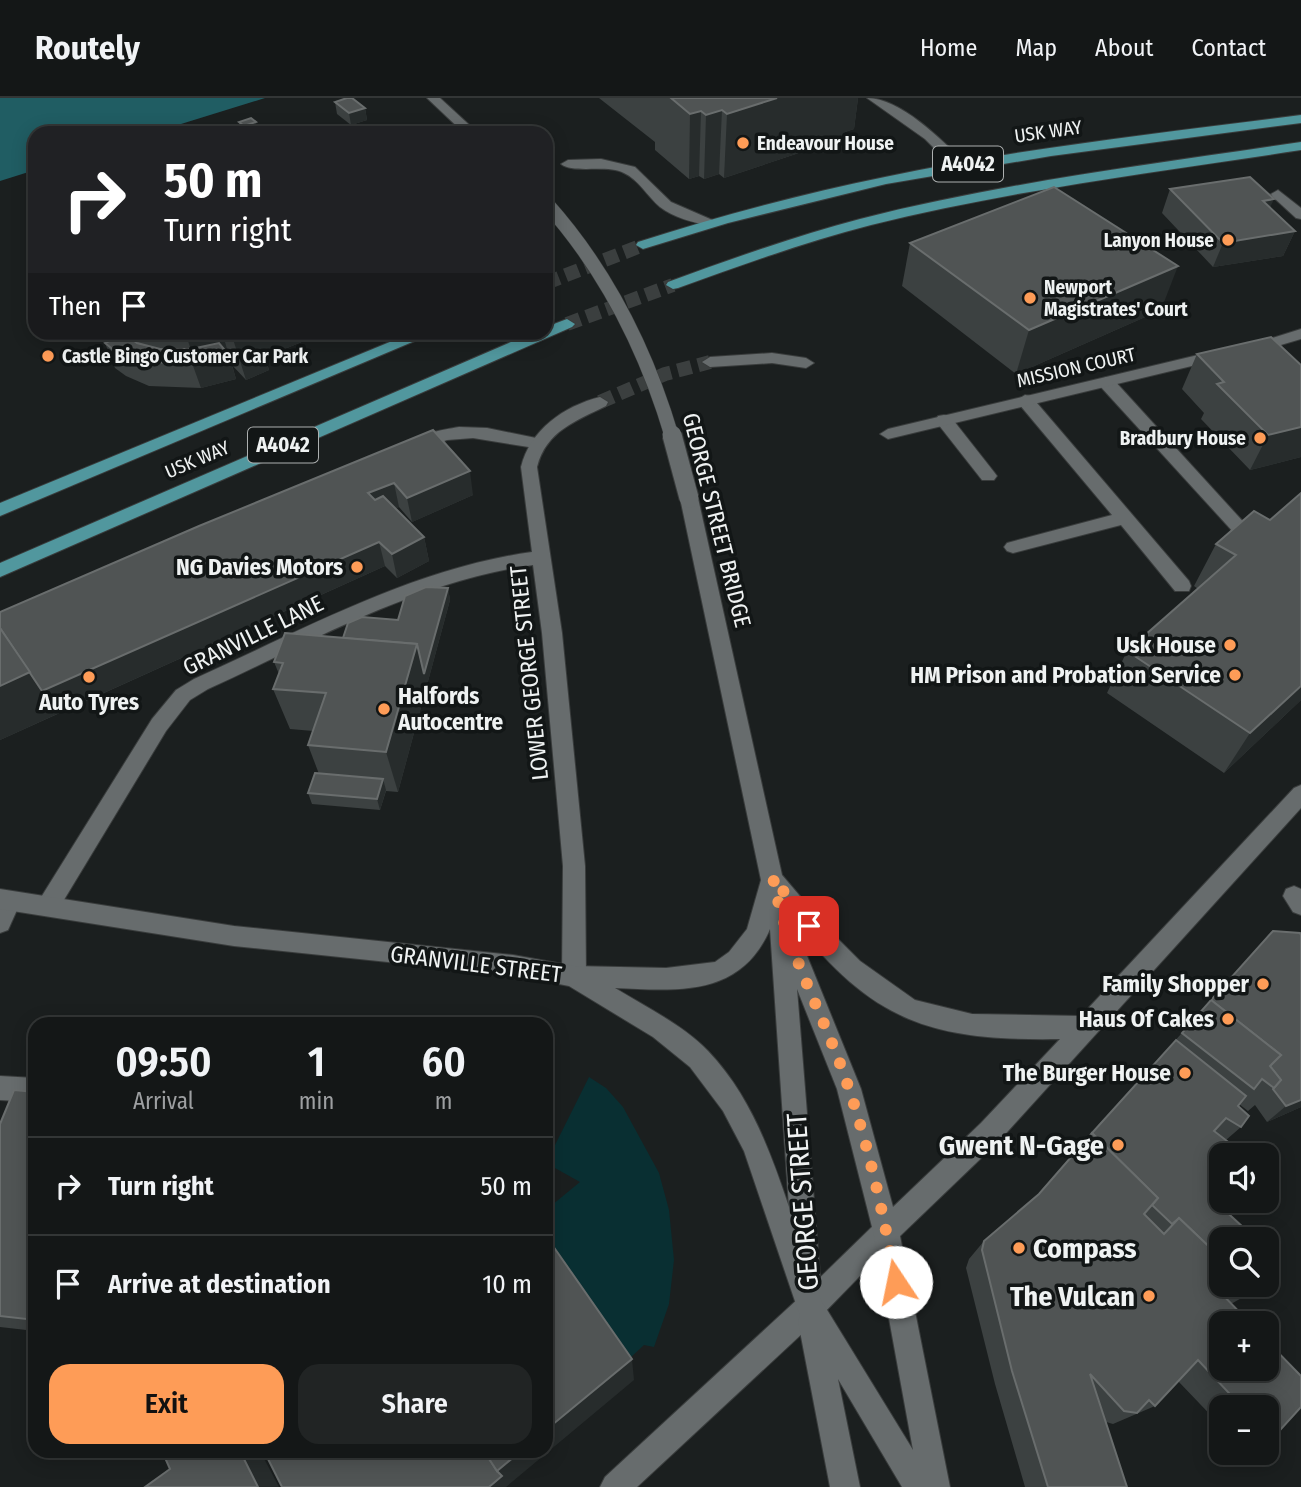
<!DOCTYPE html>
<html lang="en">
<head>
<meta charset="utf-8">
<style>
	:root { --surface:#141717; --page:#212424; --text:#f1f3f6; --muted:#9d9fa1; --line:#333636; --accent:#fe9c57 }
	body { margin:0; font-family:"Fira Sans Condensed",sans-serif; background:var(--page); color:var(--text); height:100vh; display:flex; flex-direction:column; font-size:26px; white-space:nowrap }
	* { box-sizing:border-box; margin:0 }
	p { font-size:23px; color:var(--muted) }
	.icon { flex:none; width:38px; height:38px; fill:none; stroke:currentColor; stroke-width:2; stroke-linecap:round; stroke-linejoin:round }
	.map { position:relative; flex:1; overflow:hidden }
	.details { position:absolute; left:28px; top:919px; width:525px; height:441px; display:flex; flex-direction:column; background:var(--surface); border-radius:21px; box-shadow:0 4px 18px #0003,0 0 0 2px var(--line) }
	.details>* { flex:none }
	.banner { position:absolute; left:28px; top:28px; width:525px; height:214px; border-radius:21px; box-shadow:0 4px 18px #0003,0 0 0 2px var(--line); background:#202124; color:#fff; overflow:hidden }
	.tools { position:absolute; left:1209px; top:1045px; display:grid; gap:14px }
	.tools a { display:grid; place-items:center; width:70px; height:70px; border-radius:14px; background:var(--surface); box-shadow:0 4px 18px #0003,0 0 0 2px var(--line); font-size:35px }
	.pin { position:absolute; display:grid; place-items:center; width:60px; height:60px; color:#fff; margin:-30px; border-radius:14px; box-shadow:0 4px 10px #0006 }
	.me { position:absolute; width:77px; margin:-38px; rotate:349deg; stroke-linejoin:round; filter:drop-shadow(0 0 5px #0008) }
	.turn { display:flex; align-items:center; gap:24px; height:147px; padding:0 21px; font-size:32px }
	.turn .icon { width:91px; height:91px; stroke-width:2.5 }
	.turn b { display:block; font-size:49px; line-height:60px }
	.then { display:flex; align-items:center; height:66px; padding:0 21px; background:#0003; gap:14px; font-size:26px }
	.eta { display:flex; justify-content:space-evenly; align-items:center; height:119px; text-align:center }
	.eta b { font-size:42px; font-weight:600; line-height:49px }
	.button { display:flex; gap:14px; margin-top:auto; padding:14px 21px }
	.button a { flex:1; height:80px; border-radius:21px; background:var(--accent); color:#111; font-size:28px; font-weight:600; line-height:80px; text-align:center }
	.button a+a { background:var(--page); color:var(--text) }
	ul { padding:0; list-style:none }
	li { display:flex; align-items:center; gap:21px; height:98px; padding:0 21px; border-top:2px solid var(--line) }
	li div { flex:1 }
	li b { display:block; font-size:26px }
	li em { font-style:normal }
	header { display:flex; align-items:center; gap:42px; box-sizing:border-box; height:98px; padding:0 35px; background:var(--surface); border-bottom:2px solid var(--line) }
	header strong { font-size:33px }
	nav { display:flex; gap:38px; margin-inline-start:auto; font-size:24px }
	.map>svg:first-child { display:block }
	.green { fill:#092f32 }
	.water { fill:#205d63 }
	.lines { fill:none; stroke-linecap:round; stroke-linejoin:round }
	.street-tunnel { stroke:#3b3f3f; stroke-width:14; stroke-dasharray:14 7; stroke-linecap:butt }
	.primary-tunnel { stroke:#3b3f3f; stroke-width:14; stroke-dasharray:14 7; stroke-linecap:butt }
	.lane-casing { stroke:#393c3c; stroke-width:2 }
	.street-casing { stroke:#393c3c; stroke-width:2 }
	.secondary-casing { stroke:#393c3c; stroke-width:2 }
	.primary-casing { stroke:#393c3c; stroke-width:2 }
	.lane { fill:#676c6d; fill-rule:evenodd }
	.street { fill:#676c6d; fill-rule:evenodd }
	.secondary { fill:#676c6d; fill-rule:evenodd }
	.primary { fill:#51979e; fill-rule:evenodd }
	.secondary-bridge-far1-casing { stroke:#393c3c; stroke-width:15; stroke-linecap:butt }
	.secondary-bridge-casing { stroke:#393c3c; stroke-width:21; stroke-linecap:butt }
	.secondary-bridge-far1 { stroke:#676c6d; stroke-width:14 }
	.secondary-bridge { stroke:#676c6d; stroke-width:19 }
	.wall { fill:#3c4141 }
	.shaded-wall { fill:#272c2c }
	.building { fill:#505454; stroke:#696d6d; stroke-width:2 }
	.route { stroke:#fe9c57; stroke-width:12; stroke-dasharray:0 21.6 }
	.poi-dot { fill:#fe9c57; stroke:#121616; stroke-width:2.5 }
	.labels { text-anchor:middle; stroke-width:7; stroke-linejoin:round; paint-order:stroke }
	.far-street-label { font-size:19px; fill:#eff2f2; stroke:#121616 }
	.far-poi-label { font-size:19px; font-weight:bold; fill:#eff2f2; stroke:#121616; text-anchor:start }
	.shield { fill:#121616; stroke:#adb0b0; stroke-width:2 }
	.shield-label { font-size:21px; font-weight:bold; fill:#eff2f2 }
	.street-label { font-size:23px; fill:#eff2f2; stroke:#121616 }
	.poi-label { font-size:23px; font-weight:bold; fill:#eff2f2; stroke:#121616; text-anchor:end }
	.near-poi-label { font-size:28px; font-weight:bold; fill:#eff2f2; stroke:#121616; text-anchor:end }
	.near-street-label { font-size:28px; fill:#eff2f2; stroke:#121616 }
</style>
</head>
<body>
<header>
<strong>Routely</strong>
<nav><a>Home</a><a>Map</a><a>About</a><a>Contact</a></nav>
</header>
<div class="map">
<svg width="1301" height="1389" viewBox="0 0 1301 1389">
	<rect width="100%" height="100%" fill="#1b1f1f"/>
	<path class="green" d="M589,979L606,990L623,1009L659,1075L669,1112L674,1162L669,1206L654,1249L644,1247L631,1259L546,1138V1112L580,1084L546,1065Z"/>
	<path class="water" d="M0,0H265L152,35H35V72L0,83Z"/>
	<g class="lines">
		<path class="street-tunnel" d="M600,304L665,276L710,264"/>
		<g class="primary-tunnel">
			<path d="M546,185L643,147"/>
			<path d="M567,226L673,187"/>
		</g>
		<defs>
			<g id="lane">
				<path d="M867,0C900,0 941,41 964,64V70H954L925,41Z"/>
				<path d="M601,61L635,69L671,104L717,124L710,128C693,124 674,120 660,109C648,99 638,81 624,75C607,66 573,76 561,66L568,62Z"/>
				<path d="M1278,92L1301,110V121L1296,120L1273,99L1271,96Z"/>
				<path d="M1106,279L1112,280L1248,429L1251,433L1248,437H1236L1100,288L1098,284Z"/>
				<path d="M1025,297L1031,298L1189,483L1191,488L1189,493H1175L1121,427L1013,455L1007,453L1004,449L1007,445L1112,417L1019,306L1017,302Z"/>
				<path d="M944,317L950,318L994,374L997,378L994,382H982L938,326L936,322L938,318Z"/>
				<path d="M459,329L487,330L541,341L543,345L535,350L473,340L447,342L412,354L404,349C415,336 442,332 459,329Z"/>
				<path d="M10,793L18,796L21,803L8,832L0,835V801L2,796Z"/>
				<path d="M0,978L35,980V1004L0,1002Z"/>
			</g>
			<g id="street">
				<path d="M1301,231V241L1274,249L1266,244L1269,241Z"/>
				<path d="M1219,252L1227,257L1225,260L888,341L880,336L888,331Z"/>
				<path d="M772,255L806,260L814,265L806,270L772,265L710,269L702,264L710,259Z"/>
				<path d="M600,299L608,304L606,308C576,323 546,333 537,369L562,535L585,768L586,878L582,885L574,889L566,885L562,878L563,768L542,535L533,467C418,483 313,543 208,591L190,602L166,633L56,815L48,818L40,815L37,808L40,801L152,621L176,592L194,581C303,532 412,471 532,454L521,369C530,332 564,308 600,299Z"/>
				<path d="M1294,788L1301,791V817L1293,814L1283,798L1286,791Z"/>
				<path d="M886,1120L895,1124L899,1133L895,1142L820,1219L637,1389H600L605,1379L800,1199L877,1124Z"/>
			</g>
			<g id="secondary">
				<path d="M427,0H440L478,35H464Z"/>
				<path d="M689,394L698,400L782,777L827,830L860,863L915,902L972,916L1081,918L1294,690L1301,687V710L999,1043L900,1138L950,1389H902L838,1281L860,1389H830L798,1223L800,1218L744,1053L723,1013L690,969L653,939L569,888L513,877L234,848L0,811V791L234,828L513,857L574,868L666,870L715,864L729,854L747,831L761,782L680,400ZM792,821C873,925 932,943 1060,941L981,1025L893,1109L861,991L799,838L792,829ZM770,831L789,1109C770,1053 750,997 708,953C683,927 646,909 615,890C678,893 741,899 770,831ZM797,891L837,991L873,1133L913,1352L821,1202L816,1187L820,1177Z"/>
			</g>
			<g id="primary">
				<path d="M1301,17V25L1051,58L886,86L728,125L643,151L636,147L638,144C719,118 801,96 885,79C1022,50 1162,35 1301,17Z"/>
				<path d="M1301,44V52C1157,74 1012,92 871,127C805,144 742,167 678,190L673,191L666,187L668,184C731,161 795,138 860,121C1005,84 1154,66 1301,44Z"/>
				<path d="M567,221L575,226L572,229L0,479V465L534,234H546V229Z"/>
				<path d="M414,234H436L0,418V405Z"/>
			</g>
		</defs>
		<use href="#lane" class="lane-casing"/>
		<use href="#street" class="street-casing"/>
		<use href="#secondary" class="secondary-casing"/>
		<use href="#primary" class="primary-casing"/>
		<use href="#lane" class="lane"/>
		<use href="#street" class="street"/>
		<use href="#secondary" class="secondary"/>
		<use href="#primary" class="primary"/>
		<defs>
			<path id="secondary-bridge-far1" d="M546,105C607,173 646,251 672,339"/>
			<path id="secondary-bridge" d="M672,337L689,400"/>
		</defs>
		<use href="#secondary-bridge-far1" class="secondary-bridge-far1-casing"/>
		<use href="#secondary-bridge" class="secondary-bridge-casing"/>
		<use href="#secondary-bridge-far1" class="secondary-bridge-far1"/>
		<use href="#secondary-bridge" class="secondary-bridge"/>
	</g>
	<g class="wall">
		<path d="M599,0H858L854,31L845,34L844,40L724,80L719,76L704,81L699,78L689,81L655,52V44Z"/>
		<path d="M335,4L365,10L367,22L351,27L337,16Z"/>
		<path d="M239,24L259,35H242Z"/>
		<path d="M1170,91L1270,110L1295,133L1283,158L1213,169L1162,115Z"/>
		<path d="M910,145L1161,212L1016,276L902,188Z"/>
		<path d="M123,234H326L265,259L269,272L246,282L232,267L236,281L201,290L149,288L126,278L115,270L105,245L124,237Z"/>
		<path d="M1197,256L1301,359L1250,372L1201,321L1204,315L1182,291Z"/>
		<path d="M433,332L473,397L412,424L399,409L396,410L424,439L429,463L397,480L385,468L0,642V514Z"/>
		<path d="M1270,422L1301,602L1224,675L1107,595L1127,553L1198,491L1194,488L1216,446Z"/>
		<path d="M448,490L450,502L398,694L386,693L380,712L312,706L308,695L319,676L308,647L313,633L290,631L273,591L279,576L274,564L398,522Z"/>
		<path d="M1273,833L1300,835L1301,837V1009L1267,1024L1255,1007L1248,1013L1239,1006L1238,1008L1249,1018L1241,1029L1226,1042L1245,1057H1222V1102L1219,1107L1256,1141H1222V1186H1254L1245,1198L1231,1206L1250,1225H1222V1270H1267V1243L1301,1278V1309L1272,1341L1267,1343V1309H1222V1329L1178,1283L1155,1308L1113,1326L1106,1324L1127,1389H1025L995,1286L966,1170L969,1161L984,1143L1038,1096Z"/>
		<path d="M35,994V1233L0,1229V1026Z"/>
	</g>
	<g class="shaded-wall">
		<path d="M777,0H858L854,31L845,34L844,40L724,80L727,16Z"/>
		<path d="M365,10L367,22L351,27L349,15Z"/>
		<path d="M722,12L719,76L704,81L706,17Z"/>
		<path d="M701,13L699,78L689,81L690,16Z"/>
		<path d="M256,24L259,35H246L244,28Z"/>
		<path d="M1274,101L1263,125V103Z"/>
		<path d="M1295,133L1283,158L1213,169L1223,145Z"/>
		<path d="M1178,168L1161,212L1016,276L1029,232Z"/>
		<path d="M185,234H222L236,281L201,290L192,265L195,264Z"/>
		<path d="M240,234H326L265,259L269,272L246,282L232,238Z"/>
		<path d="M1301,329V359L1250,372L1268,337Z"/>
		<path d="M470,373L473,397L412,424L407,400Z"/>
		<path d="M394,385L399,409L374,419L368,395Z"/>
		<path d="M424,439L429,463L397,480L392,456Z"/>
		<path d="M379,444L385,468L57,616L42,593Z"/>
		<path d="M448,490L450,502L398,694L386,654L417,546Z"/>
		<path d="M30,574L57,616L0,642V588Z"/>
		<path d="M1301,588V602L1224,675L1250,635Z"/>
		<path d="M383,681L386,692L380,712L377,701Z"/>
		<path d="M1301,1002V1009L1267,1024L1286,1008Z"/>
		<path d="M547,1058L552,1079L546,1083V1059Z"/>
		<path d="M632,1261L634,1282L506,1389H489L497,1373L521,1353H546V1332Z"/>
		<path d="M240,1353H260L279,1389H258Z"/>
	</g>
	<g class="building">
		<path d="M347,0H352L365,10L349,15L335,4Z"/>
		<path d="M671,0H777L727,16L722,12L706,17L701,13L690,16Z"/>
		<path d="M251,20L256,24L244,28L239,24Z"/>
		<path d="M1250,79L1274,101L1263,103L1295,133L1223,145L1170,91Z"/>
		<path d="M1054,89L1178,168L1029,232L910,145Z"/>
		<path d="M35,104V119L30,113L31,108Z"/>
		<path d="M228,234H240L232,238Z"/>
		<path d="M125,236L137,245L160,251H191L219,245L228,256L192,265L139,264L116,254L105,245Z"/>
		<path d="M1271,239L1301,267V329L1268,337L1217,286L1224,284L1197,256Z"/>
		<path d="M433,332L470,373L407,400L394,385L368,395L375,402L383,398L424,439L392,456L379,444L42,593L0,530V514L199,428Z"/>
		<path d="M1301,395V588L1250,635L1127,553L1236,457L1216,446L1254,413L1270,422Z"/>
		<path d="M426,489L448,490L424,576L417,546L343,540L348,525L362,519L398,522L405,498Z"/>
		<path d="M0,530L30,574L0,588Z"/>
		<path d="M285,535L417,546L386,654L308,647L326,595L273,591L283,565L274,564Z"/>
		<path d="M315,675L383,681L377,701L308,695Z"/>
		<path d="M1273,833L1300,835L1301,837V1002L1286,1008L1273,991L1281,982L1270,968L1281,957L1211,902Z"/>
		<path d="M1211,902L1281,957L1270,968L1281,982L1274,990L1262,981L1254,991L1182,935Z"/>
		<path d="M1176,942L1246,998L1238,1008L1249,1018L1241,1029L1226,1020L1214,1033L1245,1057H1222V1102L1219,1107L1256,1141H1222V1161L1179,1120L1172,1126L1152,1107L1158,1100L1092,1035Z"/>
		<path d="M14,992L35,994V1222L0,1218V1026Z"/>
		<path d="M1092,1035L1158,1100L1144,1116L1164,1136L1179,1120L1222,1161V1186L1217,1191L1250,1225H1222V1270H1267V1243L1301,1278V1309L1272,1341L1267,1335V1309H1242L1198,1262L1155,1308L1149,1302L1137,1315L1124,1313L1090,1276L1127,1389H1048L1012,1273L982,1152L984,1143L1039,1096Z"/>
		<path d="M546,1138L632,1261L546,1332Z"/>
		<path d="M1234,1186H1254L1245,1198Z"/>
		<path d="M162,1353H240L258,1389H145L170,1371Z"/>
		<path d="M264,1353H484L497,1373L502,1378L489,1389H282Z"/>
		<path d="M484,1353H521L497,1373Z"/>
	</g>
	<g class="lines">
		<path class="route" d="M809,828L773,779C786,854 826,920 849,991C870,1053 884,1120 896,1184"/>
	</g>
	<g class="poi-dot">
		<circle cx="743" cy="45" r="7"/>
		<circle cx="1228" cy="142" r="7"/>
		<circle cx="1030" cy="200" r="7"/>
		<circle cx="48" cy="258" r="7"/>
		<circle cx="1260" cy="340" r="7"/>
		<circle cx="357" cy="469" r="7"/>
		<circle cx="1230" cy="547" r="7"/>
		<circle cx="1235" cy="577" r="7"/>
		<circle cx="89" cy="579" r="7"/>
		<circle cx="384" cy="611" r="7"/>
		<circle cx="1263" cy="886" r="7"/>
		<circle cx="1228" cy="921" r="7"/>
		<circle cx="1185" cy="975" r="7"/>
		<circle cx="1118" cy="1047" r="7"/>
		<circle cx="1019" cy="1150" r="7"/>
		<circle cx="1149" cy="1198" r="7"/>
	</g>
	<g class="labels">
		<g class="far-street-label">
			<text transform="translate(1048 33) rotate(-8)" y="7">USK WAY</text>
			<text transform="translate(1076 269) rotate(-13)" y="7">MISSION COURT</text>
			<text transform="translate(197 361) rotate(-23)" y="7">USK WAY</text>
		</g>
		<g class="far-poi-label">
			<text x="757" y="52">Endeavour House</text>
			<text x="1214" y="149" text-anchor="end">Lanyon House</text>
			<text x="1044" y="196">Newport<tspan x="1044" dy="22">Magistrates' Court</tspan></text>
			<text x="62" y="265">Castle Bingo Customer Car Park</text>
			<text x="1246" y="347" text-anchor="end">Bradbury House</text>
		</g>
		<g class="shield">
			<rect x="933" y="48.5" width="70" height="35" rx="5"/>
			<rect x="248" y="329.5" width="70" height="35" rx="5"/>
		</g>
		<g class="shield-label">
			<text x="968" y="73">A4042</text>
			<text x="283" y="354">A4042</text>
		</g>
		<g class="street-label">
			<text transform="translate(717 422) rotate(76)" y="8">GEORGE STREET BRIDGE</text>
			<text transform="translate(253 537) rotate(-26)" y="8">GRANVILLE LANE</text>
			<text transform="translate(529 575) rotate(-96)" y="8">LOWER GEORGE STREET</text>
			<text transform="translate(476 866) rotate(7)" y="8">GRANVILLE STREET</text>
		</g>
		<g class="poi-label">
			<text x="343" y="477">NG Davies Motors</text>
			<text x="1216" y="555">Usk House</text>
			<text x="1221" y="585">HM Prison and Probation Service</text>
			<text x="398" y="606" text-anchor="start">Halfords<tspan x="398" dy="26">Autocentre</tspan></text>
			<text x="89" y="612" text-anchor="middle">Auto Tyres</text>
			<text x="1249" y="894">Family Shopper</text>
			<text x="1214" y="929">Haus Of Cakes</text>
			<text x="1171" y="983">The Burger House</text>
		</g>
		<g class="near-poi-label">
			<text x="1104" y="1057">Gwent N-Gage</text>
			<text x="1033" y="1160" text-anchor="start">Compass</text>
			<text x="1135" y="1208">The Vulcan</text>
		</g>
		<g class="near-street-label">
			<text transform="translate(802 1104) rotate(-94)" y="10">GEORGE STREET</text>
		</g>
	</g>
</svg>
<div class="tools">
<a><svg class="icon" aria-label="sound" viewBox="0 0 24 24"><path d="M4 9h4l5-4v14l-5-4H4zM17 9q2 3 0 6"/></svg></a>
<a><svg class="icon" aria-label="search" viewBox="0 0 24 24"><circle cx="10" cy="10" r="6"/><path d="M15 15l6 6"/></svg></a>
<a>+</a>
<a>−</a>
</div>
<div class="pin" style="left:809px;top:828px;background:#d93025"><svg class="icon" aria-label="arrive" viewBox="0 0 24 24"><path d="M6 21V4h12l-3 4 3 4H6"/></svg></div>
<svg class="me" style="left:896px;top:1184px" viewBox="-20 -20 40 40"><circle r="19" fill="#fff"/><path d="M0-13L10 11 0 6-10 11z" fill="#fe9c57"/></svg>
<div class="banner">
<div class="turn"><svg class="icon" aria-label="right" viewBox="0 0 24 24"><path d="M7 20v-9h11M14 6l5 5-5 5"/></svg><div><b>50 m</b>Turn right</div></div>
<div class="then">Then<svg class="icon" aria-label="arrive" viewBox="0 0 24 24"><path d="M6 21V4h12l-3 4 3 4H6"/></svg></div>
</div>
<section class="details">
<div class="eta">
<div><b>09:50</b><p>Arrival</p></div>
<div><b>1</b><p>min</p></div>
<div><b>60</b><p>m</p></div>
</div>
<ul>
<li><svg class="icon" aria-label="right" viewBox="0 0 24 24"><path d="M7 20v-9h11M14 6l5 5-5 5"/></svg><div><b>Turn right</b></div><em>50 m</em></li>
<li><svg class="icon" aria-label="arrive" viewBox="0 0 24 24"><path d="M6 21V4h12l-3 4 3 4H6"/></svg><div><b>Arrive at destination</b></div><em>10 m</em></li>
</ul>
<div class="button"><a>Exit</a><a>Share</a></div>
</section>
</div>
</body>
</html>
